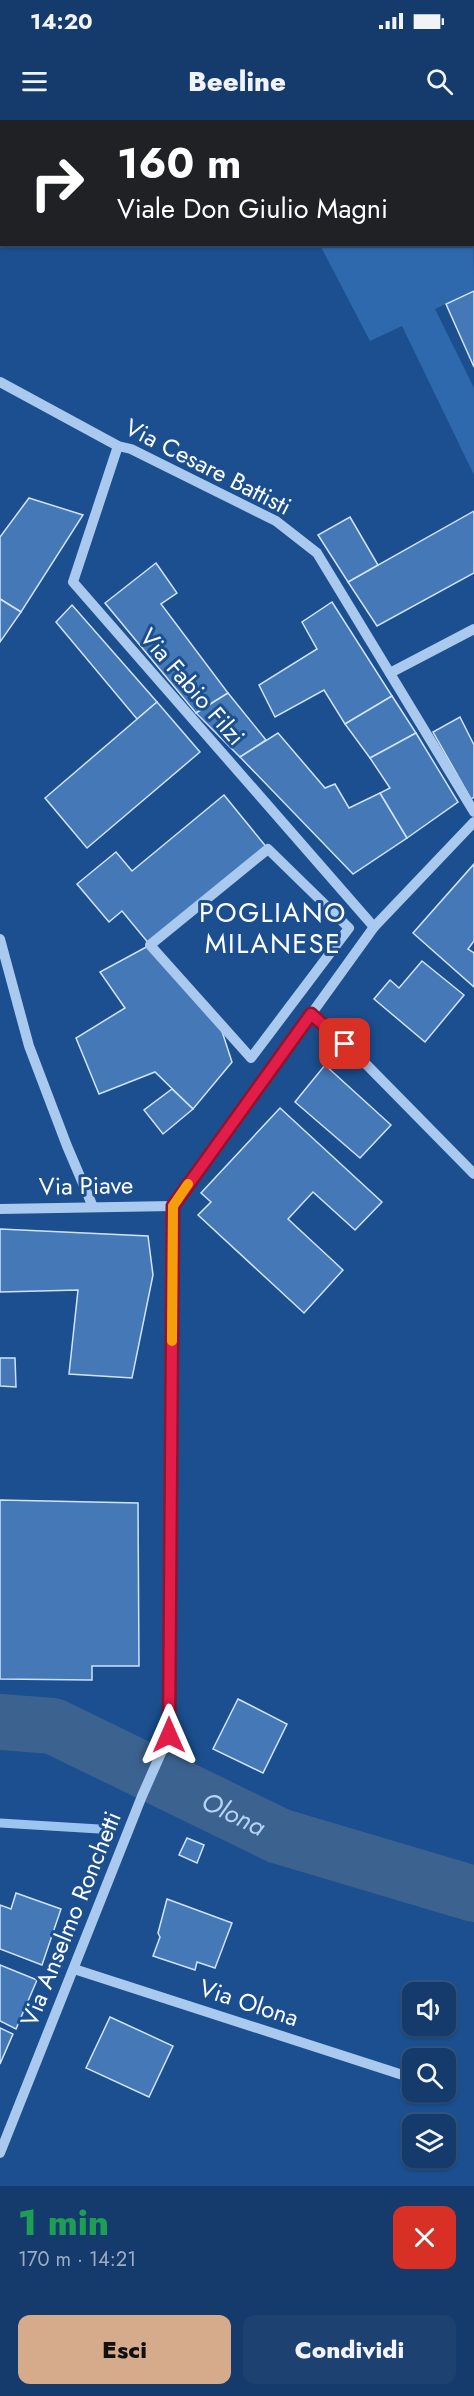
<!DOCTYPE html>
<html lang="it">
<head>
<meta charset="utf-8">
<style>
	:root { --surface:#143b6b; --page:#1d4271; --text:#f1f3f6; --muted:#9dadc1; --line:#33557e; --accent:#d6ab8b }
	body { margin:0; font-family:Jost,sans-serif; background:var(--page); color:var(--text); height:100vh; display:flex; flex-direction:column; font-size:22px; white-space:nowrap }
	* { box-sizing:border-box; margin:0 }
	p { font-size:20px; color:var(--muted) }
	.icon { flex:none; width:33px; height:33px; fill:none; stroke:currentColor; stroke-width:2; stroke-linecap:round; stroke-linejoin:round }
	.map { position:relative; height:2066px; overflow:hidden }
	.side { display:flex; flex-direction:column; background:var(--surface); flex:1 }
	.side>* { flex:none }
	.top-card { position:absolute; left:0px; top:0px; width:474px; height:126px; box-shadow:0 2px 4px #0004,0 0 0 2px var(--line); background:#202124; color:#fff; overflow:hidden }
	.controls { position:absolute; left:402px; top:1862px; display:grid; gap:12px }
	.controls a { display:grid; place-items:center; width:54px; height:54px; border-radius:12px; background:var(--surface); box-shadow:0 2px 4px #0004,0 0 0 2px var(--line); font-size:30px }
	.pin { position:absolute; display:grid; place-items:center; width:51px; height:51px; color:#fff; margin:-26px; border-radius:12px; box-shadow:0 3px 9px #0006 }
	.me { position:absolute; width:66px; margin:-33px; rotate:0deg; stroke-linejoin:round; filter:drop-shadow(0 0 4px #0008) }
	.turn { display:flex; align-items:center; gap:21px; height:126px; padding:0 18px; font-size:27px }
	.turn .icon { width:78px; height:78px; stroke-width:2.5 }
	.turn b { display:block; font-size:42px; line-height:51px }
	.round { display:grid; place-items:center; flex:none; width:63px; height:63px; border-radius:12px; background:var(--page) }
	.head { display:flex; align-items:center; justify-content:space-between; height:102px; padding:0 18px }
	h1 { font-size:36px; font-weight:800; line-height:45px; color:#1e9e55 }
	.primary-button { display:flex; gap:12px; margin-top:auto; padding:12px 18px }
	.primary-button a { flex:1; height:69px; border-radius:12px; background:var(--accent); color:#111; font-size:24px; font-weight:800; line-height:69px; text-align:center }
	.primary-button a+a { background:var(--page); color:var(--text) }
	.status { display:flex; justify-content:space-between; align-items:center; height:42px; padding:0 30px; background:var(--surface); direction:ltr }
	.status svg { height:16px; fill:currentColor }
	header { display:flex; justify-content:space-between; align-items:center; height:78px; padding:0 18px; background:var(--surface); font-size:27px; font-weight:800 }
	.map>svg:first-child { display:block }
	.green { fill:#2e69ad }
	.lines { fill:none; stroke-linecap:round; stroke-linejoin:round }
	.stream { stroke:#9cc4f0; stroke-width:9 }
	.river { stroke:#3c6290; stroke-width:56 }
	.building { fill:#4478b7; stroke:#cfe3fa; stroke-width:1.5 }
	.minor { stroke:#a9c9ee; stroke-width:10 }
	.route-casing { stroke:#92132f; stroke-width:15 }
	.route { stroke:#e11d48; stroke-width:10 }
	.slow { stroke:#f59e0b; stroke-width:10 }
	.labels { text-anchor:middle; stroke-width:6; stroke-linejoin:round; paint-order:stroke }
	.street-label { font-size:24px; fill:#fff; stroke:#1b4f8f }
	.water-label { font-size:26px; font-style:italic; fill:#b5d3f5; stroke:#1b4f8f }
	.quarter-label { font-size:27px; letter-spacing:1.5px; fill:#fff; stroke:#1b4f8f }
</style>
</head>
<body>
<div class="status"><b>14:20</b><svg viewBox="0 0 49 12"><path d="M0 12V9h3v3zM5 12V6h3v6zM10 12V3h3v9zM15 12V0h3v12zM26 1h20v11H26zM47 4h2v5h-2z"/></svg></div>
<header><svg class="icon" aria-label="menu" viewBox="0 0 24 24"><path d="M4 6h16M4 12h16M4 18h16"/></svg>Beeline<svg class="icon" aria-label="search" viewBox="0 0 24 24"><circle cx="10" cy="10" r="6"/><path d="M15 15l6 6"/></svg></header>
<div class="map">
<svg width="474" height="2066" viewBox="0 0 474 2066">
	<rect width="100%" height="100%" fill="#1b4f8f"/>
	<g class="green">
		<path d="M256,0H440L441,1L256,2Z"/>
		<path d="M473,86L474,171L435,189L474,268V355L402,206L370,221L320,125L472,124Z"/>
	</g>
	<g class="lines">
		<path class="stream" d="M0,1703L99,1709"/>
		<path class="river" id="s1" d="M0,1602L53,1606L279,1716L474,1774"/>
	</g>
	<g class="building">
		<path d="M474,171V247L446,184Z"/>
		<path d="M29,378L83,395L21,492L0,479V417Z"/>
		<path d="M474,391V453L377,506L348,462Z"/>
		<path d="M350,397L378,445L348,462L318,415Z"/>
		<path d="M156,443L177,473L161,484L228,573L196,593L105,483Z"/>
		<path d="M0,479L21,492L0,522Z"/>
		<path d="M332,482L392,576L345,604L324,570L275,597L259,565L317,529L302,502Z"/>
		<path d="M72,485L157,582L137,599L56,502Z"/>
		<path d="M228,573L266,620L240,637L196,593Z"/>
		<path d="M392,576L416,613L370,638L345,604Z"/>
		<path d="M157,582L200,632L87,728L45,678Z"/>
		<path d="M460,597L474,625V677L471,679L433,612Z"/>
		<path d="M278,613L325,668L335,664L349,688L380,673L407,718L353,754L240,637Z"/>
		<path d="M416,613L458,682L407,718L380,673L390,668L370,638Z"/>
		<path d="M224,675L268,729L150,825L122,791L109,802L77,764L116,732L132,751Z"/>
		<path d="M474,744V821L468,829L474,833V867L413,813Z"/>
		<path d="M150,825L218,899L232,942L193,989L155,952L99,974L76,918L125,888L100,852Z"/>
		<path d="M422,841L464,875L425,922L374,879L390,860L399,868Z"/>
		<path d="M325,945L391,1005L360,1038L295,982Z"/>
		<path d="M172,969L193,989L163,1014L144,990Z"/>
		<path d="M280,988L382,1082L355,1110L313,1072L288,1099L343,1150L304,1193L198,1095L211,1082L201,1073Z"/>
		<path d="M0,1109L148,1116L153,1155L132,1258L69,1254L78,1170L0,1172Z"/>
		<path d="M0,1238H15L16,1267L0,1266Z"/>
		<path d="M0,1380L138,1383L139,1546H92V1560L0,1559Z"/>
		<path d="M238,1579L287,1604L263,1653L213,1629Z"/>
		<path d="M187,1718L204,1725L197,1743L179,1735Z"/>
		<path d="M16,1773L61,1789L42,1845L0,1829V1785L11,1789Z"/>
		<path d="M167,1779L232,1803L215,1848L197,1842L195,1850L153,1836L160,1817L158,1813Z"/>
		<path d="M0,1845L37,1860L16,1909L0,1901Z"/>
		<path d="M110,1897L173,1926L149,1977L86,1948Z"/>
		<path d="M0,1908L13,1914L0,1944Z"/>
	</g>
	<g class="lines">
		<g class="minor">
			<path d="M215,0L216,2"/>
			<path d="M12,2L14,0"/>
			<path d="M0,8L2,7"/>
			<path d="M0,262L118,326L131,329L276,401L317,433L474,692"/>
			<path d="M118,326L73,462L374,807"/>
			<path d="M390,553L474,509"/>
			<path d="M268,729L349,808L251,938L150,825Z"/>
			<path d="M0,819L29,926L67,1026L93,1087"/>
			<path d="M311,894L361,939L474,1054"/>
			<path d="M0,1089L173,1086"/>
			<path d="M74,1849L412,1958"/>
			<path d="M0,2033L142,1676L169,1615L173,1086L374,807L474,702"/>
		</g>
	</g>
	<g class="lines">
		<defs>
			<path id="route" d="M169,1615L173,1086L311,894L345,924"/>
		</defs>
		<use href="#route" class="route-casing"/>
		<use href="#route" class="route"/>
		<path class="slow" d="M172,1221L173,1086L188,1064"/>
	</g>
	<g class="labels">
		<g class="street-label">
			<text transform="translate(208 347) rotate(27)" y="8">Via Cesare Battisti</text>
			<text transform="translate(192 567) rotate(49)" y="8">Via Fabio Filzi</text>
			<text transform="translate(86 1066) rotate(-1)" y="8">Via Piave</text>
			<text transform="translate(71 1799) rotate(-68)" y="8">Via Anselmo Ronchetti</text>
			<text transform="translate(249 1883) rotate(18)" y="8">Via Olona</text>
		</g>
		<g class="water-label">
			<text dy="9" stroke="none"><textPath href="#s1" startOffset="254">Olona</textPath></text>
		</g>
		<g class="quarter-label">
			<text x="273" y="802">POGLIANO<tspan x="273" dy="31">MILANESE</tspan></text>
		</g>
	</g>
</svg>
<div class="controls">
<a><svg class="icon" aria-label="sound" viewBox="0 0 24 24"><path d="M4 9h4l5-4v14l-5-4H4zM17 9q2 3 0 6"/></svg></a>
<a><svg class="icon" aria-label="search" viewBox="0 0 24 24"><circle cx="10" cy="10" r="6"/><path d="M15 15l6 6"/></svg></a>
<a><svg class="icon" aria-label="layers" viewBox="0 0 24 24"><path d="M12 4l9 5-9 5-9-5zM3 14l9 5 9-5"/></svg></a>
</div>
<div class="pin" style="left:345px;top:924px;background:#d93025"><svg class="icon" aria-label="arrive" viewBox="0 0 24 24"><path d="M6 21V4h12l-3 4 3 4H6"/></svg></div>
<svg class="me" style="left:169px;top:1615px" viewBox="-20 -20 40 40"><path d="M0-17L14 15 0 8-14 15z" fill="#e11d48" stroke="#fff" stroke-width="4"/></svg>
<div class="top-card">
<div class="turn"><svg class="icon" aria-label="right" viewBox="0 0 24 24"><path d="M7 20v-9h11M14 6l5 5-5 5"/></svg><div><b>160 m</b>Viale Don Giulio Magni</div></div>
</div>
</div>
<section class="side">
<div class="head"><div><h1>1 min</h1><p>170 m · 14:21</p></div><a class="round" style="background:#d93025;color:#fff"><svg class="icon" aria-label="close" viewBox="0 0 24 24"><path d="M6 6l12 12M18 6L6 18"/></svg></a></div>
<div class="primary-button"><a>Esci</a><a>Condividi</a></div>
</section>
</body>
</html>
